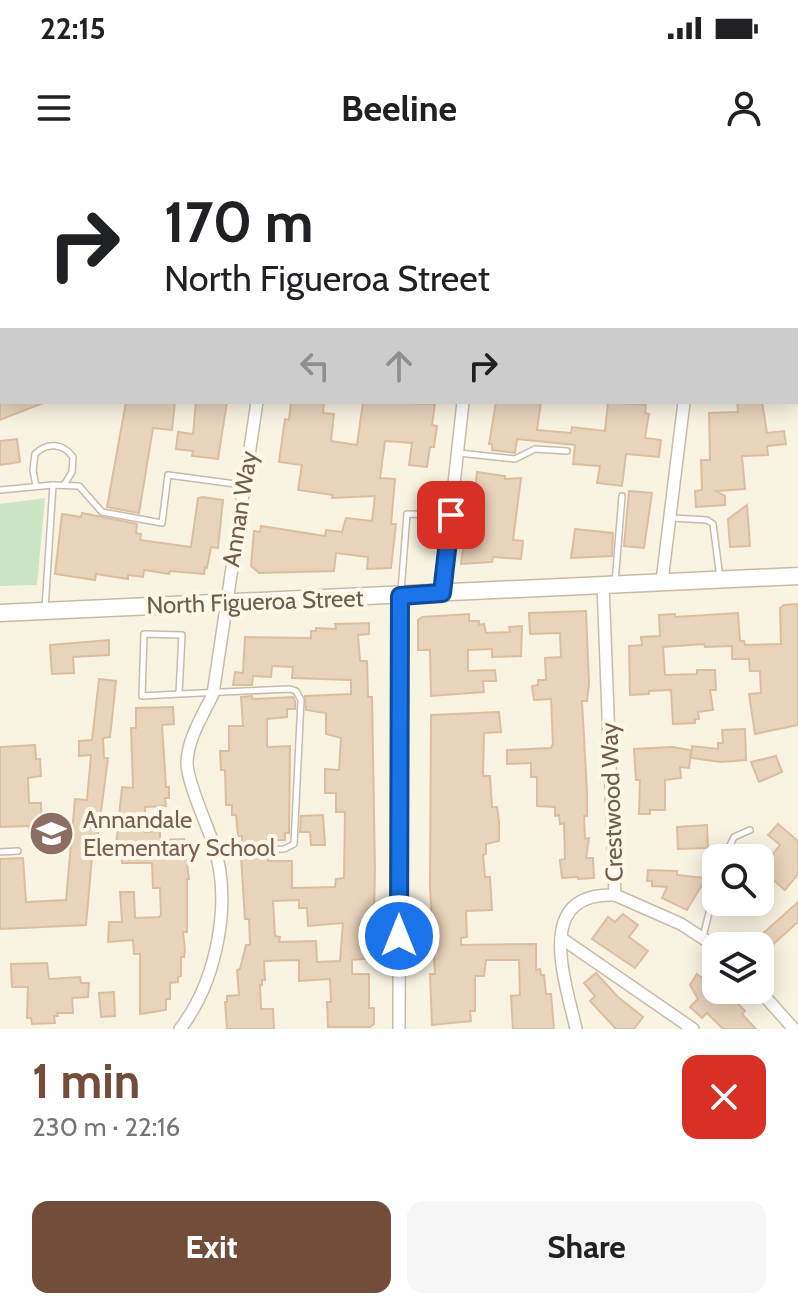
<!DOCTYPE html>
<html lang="en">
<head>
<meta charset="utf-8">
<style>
	:root { --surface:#fff; --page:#f6f6f6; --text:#202124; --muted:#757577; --accent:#724d3a }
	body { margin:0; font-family:Cabin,sans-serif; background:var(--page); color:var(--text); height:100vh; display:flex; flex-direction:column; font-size:30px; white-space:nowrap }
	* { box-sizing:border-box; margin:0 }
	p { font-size:26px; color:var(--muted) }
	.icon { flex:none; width:44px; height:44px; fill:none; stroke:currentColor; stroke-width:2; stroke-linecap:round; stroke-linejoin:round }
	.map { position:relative; height:869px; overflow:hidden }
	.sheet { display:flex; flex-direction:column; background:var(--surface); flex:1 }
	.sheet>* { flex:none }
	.hud { position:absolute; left:0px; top:0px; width:798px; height:244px; box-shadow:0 4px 20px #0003; background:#fff; color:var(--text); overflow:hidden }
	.fabs { position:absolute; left:702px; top:684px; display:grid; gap:16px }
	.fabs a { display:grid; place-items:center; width:72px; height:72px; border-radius:16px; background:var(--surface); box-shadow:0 4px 20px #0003; font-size:40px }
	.pin { position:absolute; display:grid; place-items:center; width:68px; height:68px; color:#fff; margin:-34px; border-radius:16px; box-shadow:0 4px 12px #0006 }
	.me { position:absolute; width:88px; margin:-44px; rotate:0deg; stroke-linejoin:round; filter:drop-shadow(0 0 6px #0008) }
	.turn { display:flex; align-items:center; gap:28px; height:168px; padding:0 32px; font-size:36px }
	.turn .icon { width:104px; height:104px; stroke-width:2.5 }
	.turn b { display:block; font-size:56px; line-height:68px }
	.lanes { display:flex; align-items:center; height:76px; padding:0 32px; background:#0003; justify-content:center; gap:40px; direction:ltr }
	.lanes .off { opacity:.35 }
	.round { display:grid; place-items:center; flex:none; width:84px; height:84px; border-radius:16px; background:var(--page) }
	.overview { display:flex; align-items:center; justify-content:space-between; height:136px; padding:0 32px }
	h1 { font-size:48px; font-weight:800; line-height:60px; color:var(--accent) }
	.button { display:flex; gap:16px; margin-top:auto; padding:16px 32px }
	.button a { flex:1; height:92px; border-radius:16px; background:var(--accent); color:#fff; font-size:32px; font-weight:800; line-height:92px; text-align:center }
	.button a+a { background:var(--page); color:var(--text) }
	.status { display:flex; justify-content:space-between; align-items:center; height:56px; padding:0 40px; background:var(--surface); direction:ltr }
	.status svg { height:22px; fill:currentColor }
	header { display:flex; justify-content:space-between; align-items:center; height:104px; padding:0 32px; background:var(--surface); font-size:36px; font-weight:800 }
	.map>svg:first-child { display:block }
	.green { fill:#cce5c3 }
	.building { fill:#e8d3bb; stroke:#dcbe9f; stroke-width:2; fill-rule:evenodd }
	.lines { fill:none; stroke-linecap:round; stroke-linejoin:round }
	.service-casing { stroke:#c8bbab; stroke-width:8 }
	.minor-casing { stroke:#c8bbab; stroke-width:14 }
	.secondary-casing { stroke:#c8baa6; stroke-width:19 }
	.service { stroke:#fff; stroke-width:5 }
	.minor { stroke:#fff; stroke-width:11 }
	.secondary { stroke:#fff; stroke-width:16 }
	.route-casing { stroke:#114b97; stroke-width:20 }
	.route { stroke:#1a73e8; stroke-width:14 }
	.labels { text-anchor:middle; stroke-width:8; stroke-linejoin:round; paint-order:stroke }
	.street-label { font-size:24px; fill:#6e5c4c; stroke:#fdf7e8 }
	.education-label { font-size:24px; fill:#785e54; stroke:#fdf7e8; text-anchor:start }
</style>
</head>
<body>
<div class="status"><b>22:15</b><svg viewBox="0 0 49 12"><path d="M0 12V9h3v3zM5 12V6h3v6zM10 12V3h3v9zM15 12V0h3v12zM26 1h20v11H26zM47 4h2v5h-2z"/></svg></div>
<header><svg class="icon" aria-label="menu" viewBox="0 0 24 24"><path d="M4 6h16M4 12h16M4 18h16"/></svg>Beeline<svg class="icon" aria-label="person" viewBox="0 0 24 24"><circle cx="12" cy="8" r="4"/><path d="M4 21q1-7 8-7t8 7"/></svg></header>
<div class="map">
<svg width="798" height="869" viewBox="0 0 798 869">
	<rect width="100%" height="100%" fill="#f9f3e2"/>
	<path class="green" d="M45,338L37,425L0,426V344Z"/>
	<g class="building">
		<path d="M0,242H43V243L0,260Z"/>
		<path d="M126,242H175L172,270L153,268L139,353L107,347Z"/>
		<path d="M196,242H227L218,299L192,296L193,291L176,289L178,272L193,274Z"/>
		<path d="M291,242H324L323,253L334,254L331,281L357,285L363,242L435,244L432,265L437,266L434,287H430L427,307L409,305L412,283L385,281L380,318L395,319L391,364H396L391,408L367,409L368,397L336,393L334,411L259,413L251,406L254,371L260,372L261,366L325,376L326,370L342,372L346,358L372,361L375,336L332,338L333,335L298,330L302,305L279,302L285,259L289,260Z"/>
		<path d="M496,242H541L537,270L571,273L572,267L605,271L608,242L646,245L645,253L649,254L645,278L661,280L659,297L626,294L622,326L597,323L600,306L573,304L575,285L517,279L515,293L492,290V284H489Z"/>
		<path d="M737,242H762L767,273L784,271L786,284L767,286L768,295L742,296L745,329L716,331L725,336V345L696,347L695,331L702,330L701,300H710L709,253L738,252Z"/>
		<path d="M17,279L20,302L0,305V281Z"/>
		<path d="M477,312L505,316V319L521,318L513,380L523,381L521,399L493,397L492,402L461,404L466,366H471Z"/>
		<path d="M629,331L652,333L644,388L624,386Z"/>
		<path d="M203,337L223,340L218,388L211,387L207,408L205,407L204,414L170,411L169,414L144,410L143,417L128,415V419L96,414L95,420L55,414L62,354L81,357L82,353L137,364L136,373L141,374L140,380L191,387L198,338Z"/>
		<path d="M747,345L750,386L730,387L728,359Z"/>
		<path d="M575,369L613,373L612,396L571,398Z"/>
		<path d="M798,444V565L755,574L749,534L761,533L760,511H750L749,499H732V486L705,487L704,484L663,487L665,515L697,514V510H715L716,530H710L713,550L698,552L699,559H695V563L673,564L671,530L649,531V534L630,535L629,486L642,485L641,477L660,476L659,455L675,454V457L738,453L740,481H744L745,485L781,484L780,448L784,445Z"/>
		<path d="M586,451L589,524L587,541H582L587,632V656H584L585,679L589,678L586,698H593L594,718L578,719V717L562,718L560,700L565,699L564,663L560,664L559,655L555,656V647L537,646V617H531V603L507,604V590L551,588L553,584L551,539L534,540L532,526L538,525V520H546L545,498L561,497L560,473L530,474L529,453Z"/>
		<path d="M469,454V461H479V465L484,464L486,473L510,472L509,467L522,466L521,496L492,497V489L468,490V511L495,510L496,521H483L484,532L431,536L430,490H418V460L422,457Z"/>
		<path d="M369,463V474L358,475L360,501H367L368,537H372L375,709L373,798L352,800V814H369V848H374V864L370,867H328L327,842H331L330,819L299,821V800L264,801L265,820H262V825H260L261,849H273L274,869H227L225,842H227V836L239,835L237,810L240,809L246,785H250L249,759H245L241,697L268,695V701H292V728L335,727L336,719L344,718L345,652H336V633H325V609L339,610L341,578L326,574V553L306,550L305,536L351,534V520L292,518L293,507L272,506L271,517L253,516L252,525H233L235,512L243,513L245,477L311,478V471H316V468L336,469L335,464ZM299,740V748H307L308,766L343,763L340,801L317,802L316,781L279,782L280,777L275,776L273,741Z"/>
		<path d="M109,480V495L73,497L74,513L52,514L50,485Z"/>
		<path d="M99,519L116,521L110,577L103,578L104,598H108L95,697H92L86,765L0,769V699L23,698L26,742L66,740L75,639L87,640L91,595L79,596V581L92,580Z"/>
		<path d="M252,536V539L293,537L295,541V549H287V557L267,559V587L290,586L289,673H285V680H267V684L242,685V676H238L236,655H232V645H226L225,610H221L220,591H229V566H243L241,537Z"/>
		<path d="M173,547L174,564L162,565L166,627H169V638H165L166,646L145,647V672L160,671V680L184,679L189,719H187V772H183L185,790L184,797H181V816L178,817V822L170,823V839H166V850L140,854V794H134L133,780L108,782L109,762H122L120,732H134L135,758L159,757L161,755L160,728H153L152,703H122L121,687H116L122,627L133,628L131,568H136V548Z"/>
		<path d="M499,552L501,572L484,573L483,616H490L492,647H497L499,661V681L486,684V694L483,695L485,717H490L492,750L466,751L467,777L461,778V785L536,784V810L540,809L541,815H544L546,834H551L554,869H513L511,836L520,835L519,800H486L484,816H475V851H470L471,861L432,865L430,814H435L430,727L431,555Z"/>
		<path d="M745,569L746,600L721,602L691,598L692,586L718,589V583H723L722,570Z"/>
		<path d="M35,585L36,599H40L41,616L28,618L29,643H41L42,673L30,674L29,666L0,667V587Z"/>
		<path d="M672,587L691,590L689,608L680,607L681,618L665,620V650H650V654H639L640,620H636L634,589Z"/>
		<path d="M776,596L782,612L759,622L751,602Z"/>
		<path d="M323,655L325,685H311L310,672H300L301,656Z"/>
		<path d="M778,664L798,681V714L785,730L771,718L768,721L760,715V710L780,685L768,675Z"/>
		<path d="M707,665L708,688L678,689L677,667Z"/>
		<path d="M648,710L677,711V715L706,718L687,750L662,738L667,727L652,726V721H647Z"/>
		<path d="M798,742V762L760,796V786H749Z"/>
		<path d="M623,754L638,765L629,777L648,791L635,808L592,779L608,757L615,762Z"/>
		<path d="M47,803L49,819L80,817L81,823H89L88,837L72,838L73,853H57L58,856H54L55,863L32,864L31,858H27L28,827H12L11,804Z"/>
		<path d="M716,804V830H725L745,851L742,854L756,869H723L707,853L702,858L690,847L698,839L690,825L697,814L702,818Z"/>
		<path d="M596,813L618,837L643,857L634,869H616L590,841L595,836L584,823Z"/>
		<path d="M114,832L115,856L101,857L99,833Z"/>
	</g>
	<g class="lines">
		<defs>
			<g id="service">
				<path d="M459,293L515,299L535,289L567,291"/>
				<path d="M36,326L33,310L35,294C47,282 63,283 73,297L72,312L64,325"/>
				<path d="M0,330L53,325"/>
				<path d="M671,358L707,360L713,364L720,418"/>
				<path d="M615,423L622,336"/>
				<path d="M401,431L407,354L448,355"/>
				<path d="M45,449L53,325L79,326L102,352L162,363L168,315L243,325"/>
				<path d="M179,534L142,536L144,474L182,475L179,534L290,529L296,531L301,540L294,684L284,689L217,691"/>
				<path d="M0,692L18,691"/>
				<path d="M724,698L734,677L750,670"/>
				<path d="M703,777L716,724"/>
			</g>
			<g id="minor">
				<path d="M321,2V0"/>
				<path d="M491,2V0"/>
				<path d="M602,2V0"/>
				<path d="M796,119L798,118"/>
				<path d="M796,192H798"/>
				<path d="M662,421L684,242"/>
				<path d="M442,433L463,242"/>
				<path d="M615,735L681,764L716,787"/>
				<path d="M561,778L693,869"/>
				<path d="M759,830L794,869"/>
				<path d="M180,869C217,821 233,741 213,683C207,665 186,619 187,602C188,578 203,555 213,534L257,242"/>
				<path d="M399,869L400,436"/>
				<path d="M576,869C565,819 533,732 615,735L603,424"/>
			</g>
			<path id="secondary" d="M0,453L798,416"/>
		</defs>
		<use href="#service" class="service-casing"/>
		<use href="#minor" class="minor-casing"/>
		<use href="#secondary" class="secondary-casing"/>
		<use href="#service" class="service"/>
		<use href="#minor" class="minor"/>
		<use href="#secondary" class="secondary"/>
	</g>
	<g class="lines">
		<defs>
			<path id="route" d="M399,776L400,436L442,433L451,355"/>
		</defs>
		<use href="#route" class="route-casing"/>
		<use href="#route" class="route"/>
	</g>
	<defs>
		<symbol id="school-disc" viewBox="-11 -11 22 22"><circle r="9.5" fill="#8d6e63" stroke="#fdf7e8"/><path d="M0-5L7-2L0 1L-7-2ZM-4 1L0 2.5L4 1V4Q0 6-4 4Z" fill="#fff"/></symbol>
	</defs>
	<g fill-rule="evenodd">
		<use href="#school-disc" x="26" y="648" width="51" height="51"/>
	</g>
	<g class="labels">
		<g class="street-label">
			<text transform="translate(240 349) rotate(-81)" y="8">Annan Way</text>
			<text transform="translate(255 442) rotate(-2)" y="8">North Figueroa Street</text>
			<text transform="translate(612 642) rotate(-92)" y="8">Crestwood Way</text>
		</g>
		<g class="education-label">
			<text x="83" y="668">Annandale<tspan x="83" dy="28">Elementary School</tspan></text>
		</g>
	</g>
</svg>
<div class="fabs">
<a><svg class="icon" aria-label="search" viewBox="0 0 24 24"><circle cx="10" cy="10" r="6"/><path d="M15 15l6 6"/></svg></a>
<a><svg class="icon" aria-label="layers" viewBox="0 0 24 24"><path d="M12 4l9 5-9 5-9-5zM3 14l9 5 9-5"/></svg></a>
</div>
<div class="pin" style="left:451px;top:355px;background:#d93025"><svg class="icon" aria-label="arrive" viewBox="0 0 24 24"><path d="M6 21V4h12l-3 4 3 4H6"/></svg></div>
<svg class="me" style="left:399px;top:776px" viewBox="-20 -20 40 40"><circle r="17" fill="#1a73e8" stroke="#fff" stroke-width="3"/><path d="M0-11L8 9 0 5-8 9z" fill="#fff"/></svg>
<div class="hud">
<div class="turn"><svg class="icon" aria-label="right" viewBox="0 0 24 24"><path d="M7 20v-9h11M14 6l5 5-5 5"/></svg><div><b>170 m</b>North Figueroa Street</div></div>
<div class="lanes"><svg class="icon off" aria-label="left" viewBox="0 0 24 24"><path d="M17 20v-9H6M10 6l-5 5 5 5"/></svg><svg class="icon off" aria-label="ahead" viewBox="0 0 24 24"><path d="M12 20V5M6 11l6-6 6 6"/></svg><svg class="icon" aria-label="right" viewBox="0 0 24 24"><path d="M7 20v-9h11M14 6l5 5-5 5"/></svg></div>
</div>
</div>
<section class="sheet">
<div class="overview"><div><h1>1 min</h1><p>230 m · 22:16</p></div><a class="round" style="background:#d93025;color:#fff"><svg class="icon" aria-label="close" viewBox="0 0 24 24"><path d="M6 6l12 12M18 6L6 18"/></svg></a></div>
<div class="button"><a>Exit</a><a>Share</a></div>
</section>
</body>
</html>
